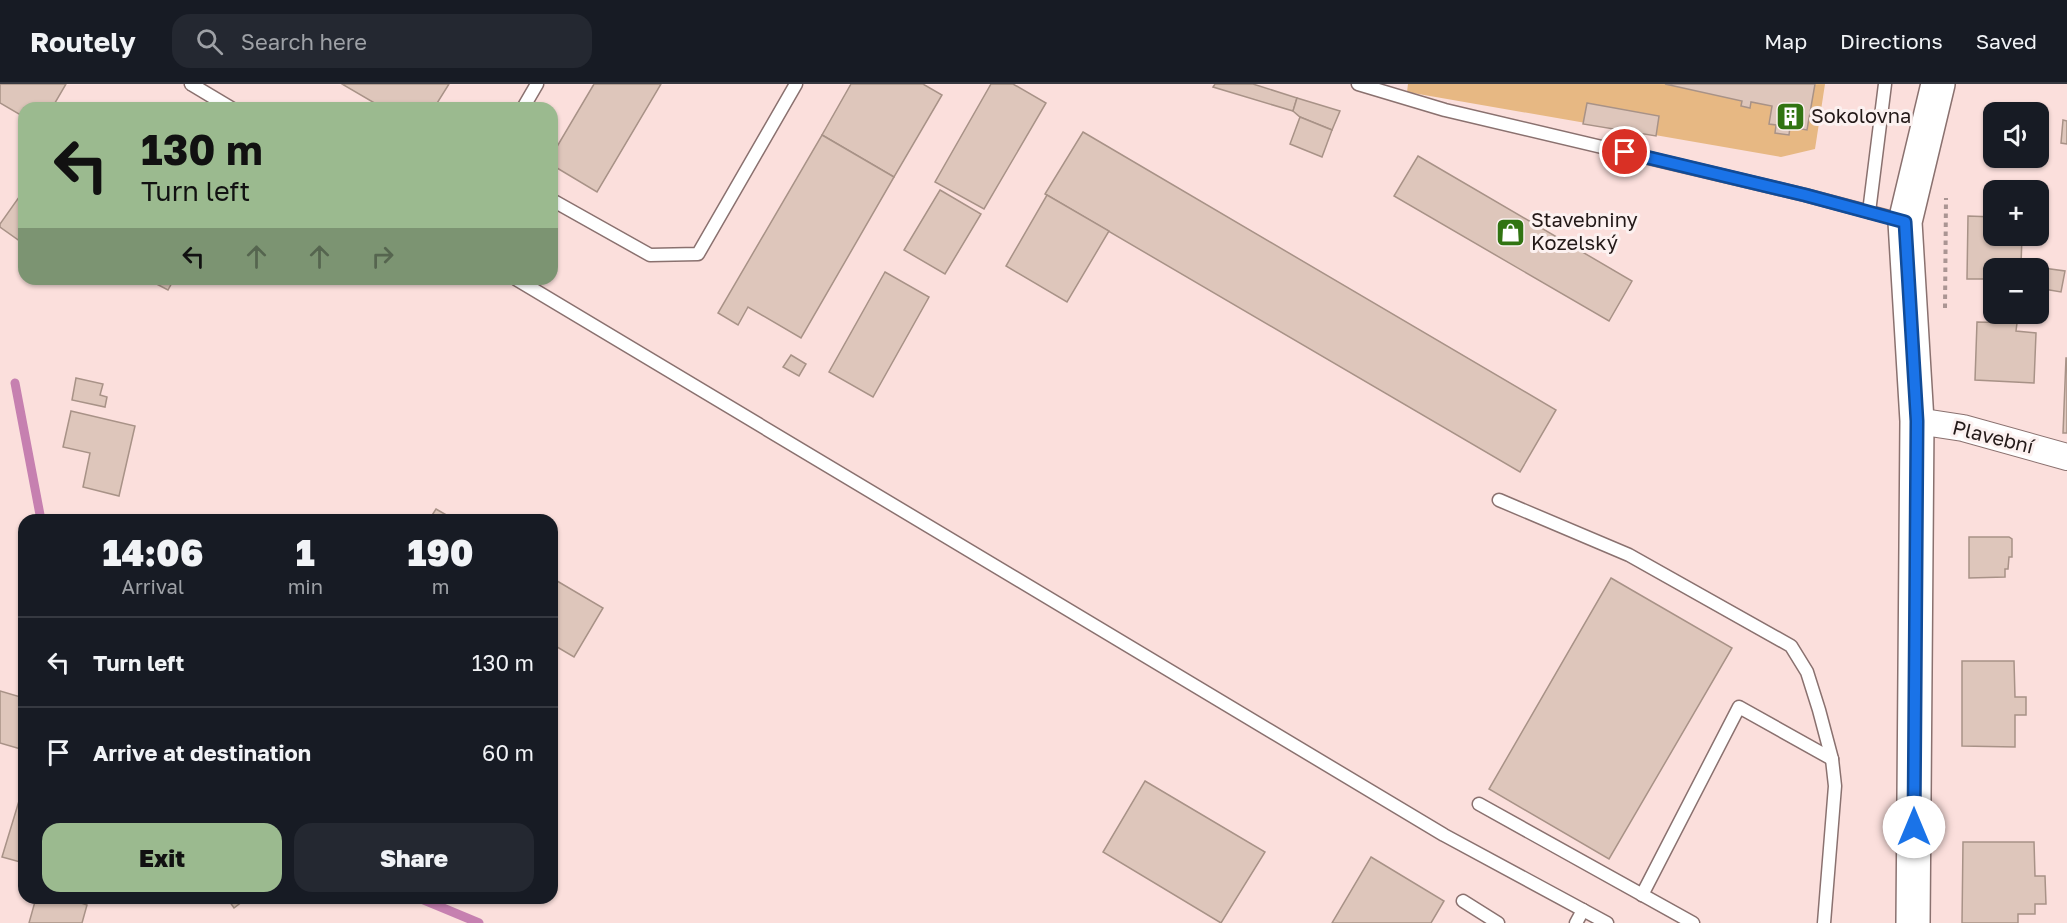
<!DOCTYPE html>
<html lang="en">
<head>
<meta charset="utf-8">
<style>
	:root { --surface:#171b24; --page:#242831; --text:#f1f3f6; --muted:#9ea1a6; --line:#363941; --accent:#9bba8f }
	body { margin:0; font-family:"Golos Text",sans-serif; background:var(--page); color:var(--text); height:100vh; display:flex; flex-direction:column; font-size:22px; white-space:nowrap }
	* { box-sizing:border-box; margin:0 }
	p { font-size:20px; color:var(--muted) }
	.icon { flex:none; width:33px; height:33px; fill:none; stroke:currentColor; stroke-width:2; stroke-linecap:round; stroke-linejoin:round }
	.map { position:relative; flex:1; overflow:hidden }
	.panel { position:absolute; left:18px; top:430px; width:540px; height:390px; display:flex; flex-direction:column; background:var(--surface); border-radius:18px; box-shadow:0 2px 4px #0004 }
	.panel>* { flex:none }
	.hud { position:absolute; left:18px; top:18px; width:540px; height:183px; border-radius:18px; box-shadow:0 2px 4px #0004; background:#9bba8f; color:#111; overflow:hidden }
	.fabs { position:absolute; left:1983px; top:18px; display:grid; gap:12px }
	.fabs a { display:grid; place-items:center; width:66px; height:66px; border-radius:12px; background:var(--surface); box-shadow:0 2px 4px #0004; font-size:30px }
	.pin { position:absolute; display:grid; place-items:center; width:51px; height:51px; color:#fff; margin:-26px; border:3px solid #fff; border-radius:50%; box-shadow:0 2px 6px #0007 }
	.me { position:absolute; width:66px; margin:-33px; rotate:0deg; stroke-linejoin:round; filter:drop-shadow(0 0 4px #0008) }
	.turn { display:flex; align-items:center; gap:21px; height:126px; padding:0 24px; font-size:27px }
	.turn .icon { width:78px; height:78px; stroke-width:2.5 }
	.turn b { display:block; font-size:42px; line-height:51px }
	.lanes { display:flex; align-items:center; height:57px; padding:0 24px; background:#0003; justify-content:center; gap:30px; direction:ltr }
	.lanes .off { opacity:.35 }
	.eta { display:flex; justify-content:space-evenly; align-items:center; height:102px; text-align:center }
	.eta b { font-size:36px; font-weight:800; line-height:42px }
	.action { display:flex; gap:12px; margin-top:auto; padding:12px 24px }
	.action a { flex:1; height:69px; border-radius:18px; background:var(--accent); color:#111; font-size:24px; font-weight:800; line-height:69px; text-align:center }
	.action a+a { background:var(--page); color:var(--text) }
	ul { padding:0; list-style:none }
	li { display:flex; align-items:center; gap:18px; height:90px; padding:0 24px; border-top:2px solid var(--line) }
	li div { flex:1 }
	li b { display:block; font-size:22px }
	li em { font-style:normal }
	header { display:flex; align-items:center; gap:36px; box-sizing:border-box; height:84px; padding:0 30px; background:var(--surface); border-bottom:2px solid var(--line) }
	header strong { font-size:28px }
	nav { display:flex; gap:33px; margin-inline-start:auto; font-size:21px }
	.search { width:420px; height:54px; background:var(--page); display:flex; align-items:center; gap:15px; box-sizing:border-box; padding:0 21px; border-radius:18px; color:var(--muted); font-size:22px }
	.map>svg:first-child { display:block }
	.green { fill:#e7b883 }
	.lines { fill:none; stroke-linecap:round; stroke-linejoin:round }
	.stream { stroke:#c680b0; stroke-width:9 }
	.building { fill:#dec6bb; stroke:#a89287; stroke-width:1.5 }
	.service-casing { stroke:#8a716f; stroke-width:15 }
	.minor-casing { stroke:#8a716f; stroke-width:28 }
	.secondary-casing { stroke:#8a716f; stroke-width:36 }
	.path { stroke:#aa9593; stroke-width:4; stroke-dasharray:4.5 4.5; stroke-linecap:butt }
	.service { stroke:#fff; stroke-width:12 }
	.minor { stroke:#fff; stroke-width:26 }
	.secondary { stroke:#fff; stroke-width:33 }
	.route-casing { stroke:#114b97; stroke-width:15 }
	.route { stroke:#1a73e8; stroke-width:10 }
	.labels { text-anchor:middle; stroke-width:6; stroke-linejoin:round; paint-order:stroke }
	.poi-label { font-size:20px; fill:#231918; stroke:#fcf1f0; text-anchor:start }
	.street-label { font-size:20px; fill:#231918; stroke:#fcf1f0 }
</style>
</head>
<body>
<header>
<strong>Routely</strong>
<div class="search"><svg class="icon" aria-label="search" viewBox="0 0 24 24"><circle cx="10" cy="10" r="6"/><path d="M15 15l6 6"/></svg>Search here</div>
<nav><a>Map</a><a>Directions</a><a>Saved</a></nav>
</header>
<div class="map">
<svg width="2067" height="839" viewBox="0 0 2067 839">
	<rect width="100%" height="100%" fill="#fbdfdc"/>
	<path class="green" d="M1408,0H1825L1815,65L1781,73L1407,8Z"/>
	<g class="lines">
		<g class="stream">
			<path d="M15,299L41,436"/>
			<path d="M419,814L479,839"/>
		</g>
	</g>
	<g class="building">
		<path d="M0,0H66L52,24H24V33L0,19Z"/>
		<path d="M342,0H449L434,24H383Z"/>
		<path d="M594,0H661L597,108L552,81V71Z"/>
		<path d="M851,0H923L942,11L894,93L822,51Z"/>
		<path d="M991,0H1013L1046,19L984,125L935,98Z"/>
		<path d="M1215,0H1253L1297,14L1293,27L1213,3Z"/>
		<path d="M1665,0H1815L1807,46L1790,43L1789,51L1775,49L1776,41L1769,40L1772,22L1751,18L1750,24L1741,22L1742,17Z"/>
		<path d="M1297,14L1340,27L1332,46L1300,33L1293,27Z"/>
		<path d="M1587,19L1659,32L1656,52L1583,40Z"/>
		<path d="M1998,21L2042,25L2038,61V28H1998Z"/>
		<path d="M1300,33L1332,46L1322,73L1290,60Z"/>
		<path d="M2063,36L2067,37V60L2061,59Z"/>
		<path d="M1083,48L1556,326L1520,388L1045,110Z"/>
		<path d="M822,51L894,93L801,254L748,223L738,241L718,229Z"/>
		<path d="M1418,72L1632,197L1609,237L1394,112Z"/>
		<path d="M24,106V160L0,143V140Z"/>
		<path d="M940,106L981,130L945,190L904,166Z"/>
		<path d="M1047,111L1109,147L1067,218L1006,182Z"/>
		<path d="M1968,132L1994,133V152H2022L2021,181L2065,187L2061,208L2038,204V184H1994V195H1967Z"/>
		<path d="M885,188L929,213L873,313L829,288Z"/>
		<path d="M147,195H174L168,206Z"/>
		<path d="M1977,238L2017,239L2016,247L2036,249L2034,299L1975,296Z"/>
		<path d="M791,271L806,280L799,292L783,283Z"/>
		<path d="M2066,274H2067V349H2063Z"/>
		<path d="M76,294L103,300L100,311L107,313L105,323L72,316Z"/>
		<path d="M71,327L135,342L119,412L83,403L90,369L63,363Z"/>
		<path d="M436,425L455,436H429Z"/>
		<path d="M1969,453H2009L2012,455V473H2009L2008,485H2005V493L1969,494Z"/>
		<path d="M552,494L603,524L574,573L552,560Z"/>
		<path d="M1611,494L1732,564L1609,775L1489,705Z"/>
		<path d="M1962,577H2014L2015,613H2026V631H2015V663L1962,662Z"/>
		<path d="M0,607L24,614V666L0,659Z"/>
		<path d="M1145,697L1265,768L1221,839L1103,768Z"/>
		<path d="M22,707H24V779L2,773Z"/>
		<path d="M1963,758H2034L2035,792H2045L2046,820H2035V830H2018V839H1962Z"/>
		<path d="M1371,773L1444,817L1431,839H1332Z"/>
		<path d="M36,814H66L87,821L82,839H29Z"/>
		<path d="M227,814H247L234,824Z"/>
	</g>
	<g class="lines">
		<defs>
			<g id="service">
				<path d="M191,0L231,24"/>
				<path d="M1358,0L1445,26L1805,111L1904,137"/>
				<path d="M523,24L537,0"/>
				<path d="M552,116L650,171L698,170L796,0"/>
				<path d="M1869,128L1885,0"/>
				<path d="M516,195L1444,751L1607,839"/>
				<path d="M1499,416L1629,471L1791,562L1807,588L1819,626L1832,675L1835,702L1824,839"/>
				<path d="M1479,720L1693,839"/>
				<path d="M1642,811L1739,623L1832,675"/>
				<path d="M1463,817L1498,839"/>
				<path d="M1576,839L1583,826"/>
			</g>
			<path id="minor" d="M1917,337L1963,344L2067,373"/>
			<path id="secondary" d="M1913,839L1917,337L1905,138L1938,0"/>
		</defs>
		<use href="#service" class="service-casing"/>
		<use href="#minor" class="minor-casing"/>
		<use href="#secondary" class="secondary-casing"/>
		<path class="path" d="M1945,224L1946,114"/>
		<use href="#service" class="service"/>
		<use href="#minor" class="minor"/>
		<use href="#secondary" class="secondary"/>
	</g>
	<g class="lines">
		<defs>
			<path id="route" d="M1625,68L1805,111L1905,138L1917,337L1914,743"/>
		</defs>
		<use href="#route" class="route-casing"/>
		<use href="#route" class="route"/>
	</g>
	<defs>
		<symbol id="building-square" viewBox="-11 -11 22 22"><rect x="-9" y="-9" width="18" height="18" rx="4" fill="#317412" stroke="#fcf1f0"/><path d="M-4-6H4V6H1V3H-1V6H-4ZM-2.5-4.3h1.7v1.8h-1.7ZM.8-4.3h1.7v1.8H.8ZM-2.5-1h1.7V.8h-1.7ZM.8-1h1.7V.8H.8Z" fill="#fff"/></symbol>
		<symbol id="shop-square" viewBox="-11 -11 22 22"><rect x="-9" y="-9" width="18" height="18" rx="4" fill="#317412" stroke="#fcf1f0"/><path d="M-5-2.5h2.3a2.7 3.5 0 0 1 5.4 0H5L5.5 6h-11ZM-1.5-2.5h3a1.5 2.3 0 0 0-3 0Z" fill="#fff"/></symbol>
	</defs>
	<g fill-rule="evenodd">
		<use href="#building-square" x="1774" y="16" width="33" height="33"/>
		<use href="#shop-square" x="1494" y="132" width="33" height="33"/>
	</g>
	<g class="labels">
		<g class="poi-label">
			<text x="1811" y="39">Sokolovna</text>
			<text x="1531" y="143">Stavebniny<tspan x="1531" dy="23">Kozelský</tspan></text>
		</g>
		<g class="street-label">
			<text transform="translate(1993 353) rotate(14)" y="7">Plavební</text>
		</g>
	</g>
</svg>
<div class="fabs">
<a><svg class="icon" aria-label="sound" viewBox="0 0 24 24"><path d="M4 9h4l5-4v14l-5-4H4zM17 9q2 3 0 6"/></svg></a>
<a>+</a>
<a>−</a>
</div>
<div class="pin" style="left:1625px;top:68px;background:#d93025"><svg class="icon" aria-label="arrive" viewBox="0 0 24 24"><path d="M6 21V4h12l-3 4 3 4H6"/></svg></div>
<svg class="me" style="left:1914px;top:743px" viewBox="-20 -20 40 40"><circle r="19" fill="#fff"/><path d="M0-13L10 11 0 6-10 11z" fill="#1a73e8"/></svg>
<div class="hud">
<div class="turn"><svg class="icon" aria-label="left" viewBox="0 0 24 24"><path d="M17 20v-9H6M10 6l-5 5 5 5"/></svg><div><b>130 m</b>Turn left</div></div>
<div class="lanes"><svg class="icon" aria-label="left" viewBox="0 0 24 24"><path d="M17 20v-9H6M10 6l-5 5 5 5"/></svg><svg class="icon off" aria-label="ahead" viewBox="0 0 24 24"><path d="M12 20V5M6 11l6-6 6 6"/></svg><svg class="icon off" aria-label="ahead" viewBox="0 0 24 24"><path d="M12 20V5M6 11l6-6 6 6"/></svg><svg class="icon off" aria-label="right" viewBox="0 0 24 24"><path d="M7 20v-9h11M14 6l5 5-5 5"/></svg></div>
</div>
<section class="panel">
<div class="eta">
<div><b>14:06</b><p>Arrival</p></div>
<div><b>1</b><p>min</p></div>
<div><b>190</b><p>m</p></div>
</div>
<ul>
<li><svg class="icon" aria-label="left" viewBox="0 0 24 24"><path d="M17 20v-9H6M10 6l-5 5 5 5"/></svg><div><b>Turn left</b></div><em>130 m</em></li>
<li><svg class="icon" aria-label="arrive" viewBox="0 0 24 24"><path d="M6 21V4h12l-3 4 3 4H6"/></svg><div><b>Arrive at destination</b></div><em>60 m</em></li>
</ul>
<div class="action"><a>Exit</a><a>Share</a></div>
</section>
</div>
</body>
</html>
